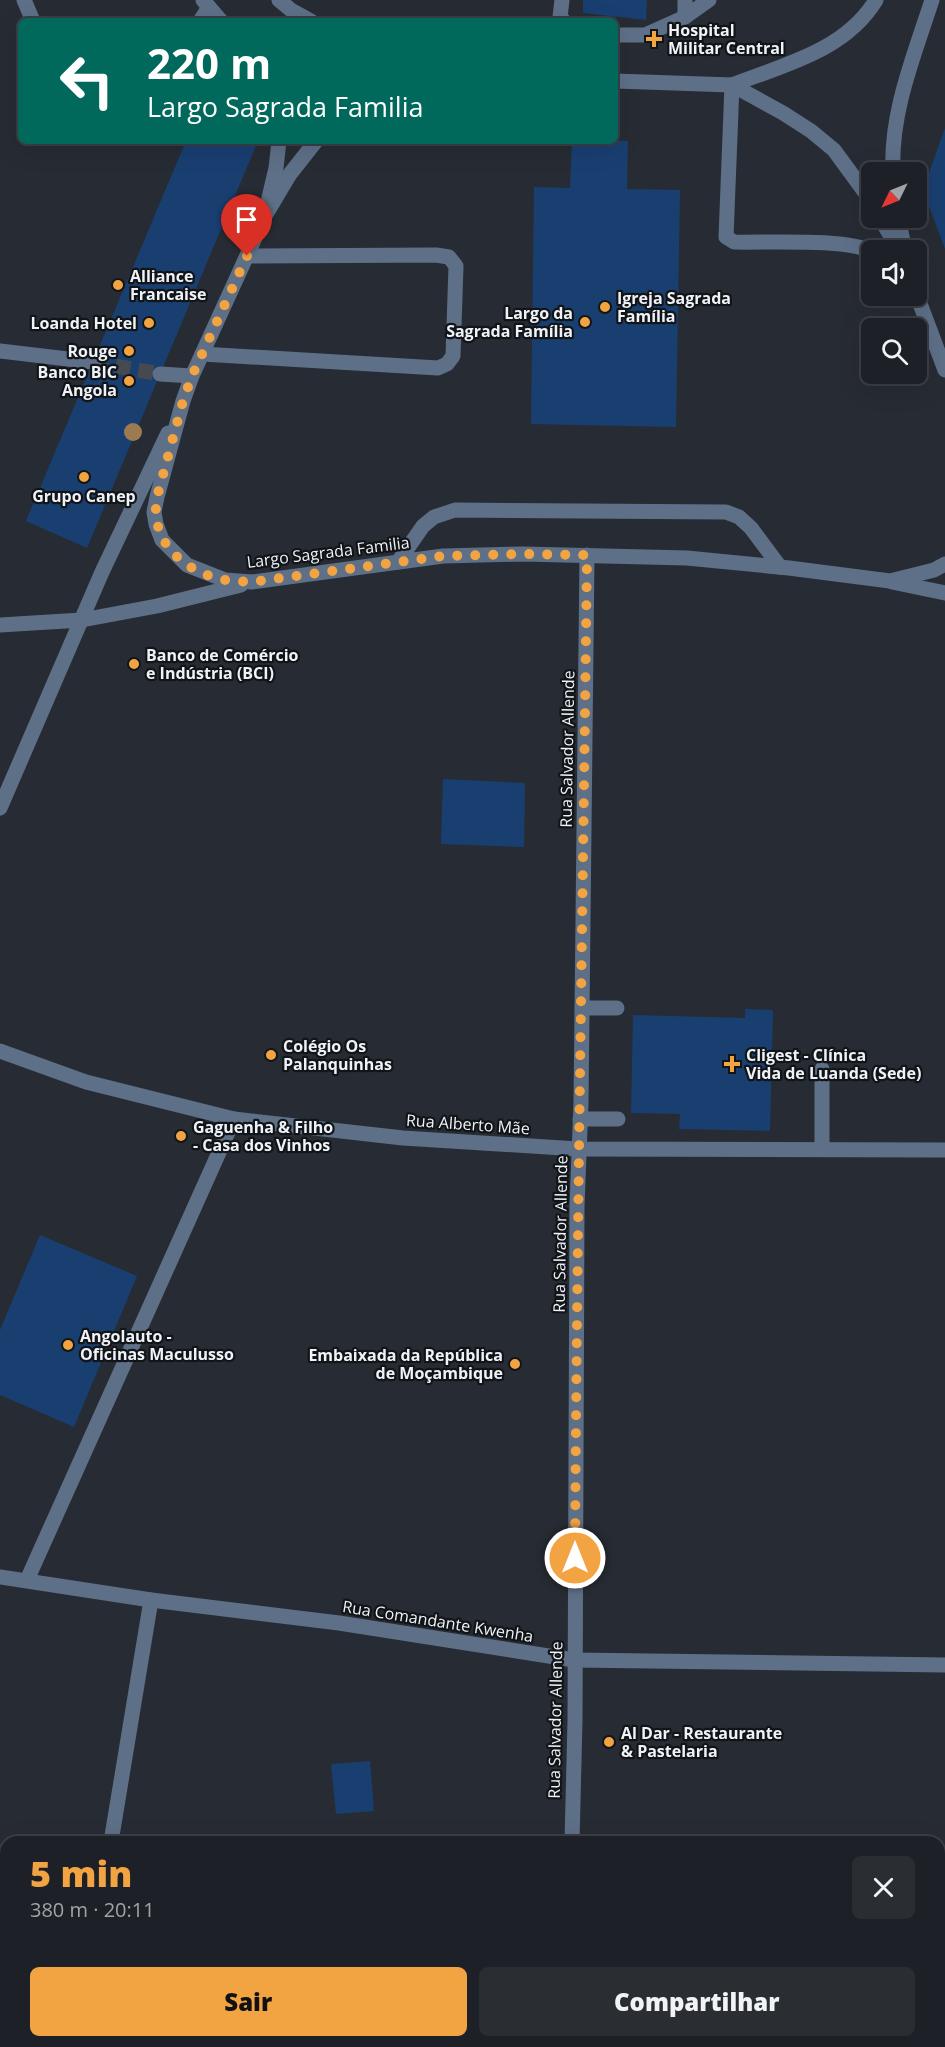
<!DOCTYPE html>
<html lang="pt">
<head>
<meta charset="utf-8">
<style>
	:root { --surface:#1d2127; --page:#2a2e33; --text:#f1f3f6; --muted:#a0a3a7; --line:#3b3e44; --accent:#f3a442 }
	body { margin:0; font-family:"Open Sans",sans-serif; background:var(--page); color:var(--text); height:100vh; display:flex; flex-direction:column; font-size:22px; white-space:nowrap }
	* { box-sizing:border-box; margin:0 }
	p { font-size:20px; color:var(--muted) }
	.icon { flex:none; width:33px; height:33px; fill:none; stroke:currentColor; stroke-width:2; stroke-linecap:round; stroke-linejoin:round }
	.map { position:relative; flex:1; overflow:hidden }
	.panel { position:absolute; left:0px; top:1836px; width:945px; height:212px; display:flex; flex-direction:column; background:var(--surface); border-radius:18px 18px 0 0; box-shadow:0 6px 24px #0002,0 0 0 2px var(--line) }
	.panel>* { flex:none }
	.hud { position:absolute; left:18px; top:18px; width:600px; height:126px; border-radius:9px; box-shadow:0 6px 24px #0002,0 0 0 2px var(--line); background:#00695c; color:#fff; overflow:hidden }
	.needle { width:39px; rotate:227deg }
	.fabs { position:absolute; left:861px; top:162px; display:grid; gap:12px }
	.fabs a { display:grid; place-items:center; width:66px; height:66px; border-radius:9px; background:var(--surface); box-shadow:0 6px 24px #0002,0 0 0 2px var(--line); font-size:30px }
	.pin { position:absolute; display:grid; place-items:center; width:51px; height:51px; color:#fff; margin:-62px -26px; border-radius:50% 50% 50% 0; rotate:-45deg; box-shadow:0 0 6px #0007 }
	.pin .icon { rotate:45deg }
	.me { position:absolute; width:66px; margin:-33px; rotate:0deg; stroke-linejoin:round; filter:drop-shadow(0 0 4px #0008) }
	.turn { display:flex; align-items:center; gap:21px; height:126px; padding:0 30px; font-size:27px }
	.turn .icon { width:78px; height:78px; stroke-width:2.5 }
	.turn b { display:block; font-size:42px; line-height:51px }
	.round { display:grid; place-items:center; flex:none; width:63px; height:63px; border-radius:9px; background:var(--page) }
	.headline { display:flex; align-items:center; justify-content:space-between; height:102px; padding:0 30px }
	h1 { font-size:36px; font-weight:800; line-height:45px; color:var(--accent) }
	.button { display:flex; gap:12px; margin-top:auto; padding:12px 30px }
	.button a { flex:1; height:69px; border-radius:9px; background:var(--accent); color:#111; font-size:24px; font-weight:800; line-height:69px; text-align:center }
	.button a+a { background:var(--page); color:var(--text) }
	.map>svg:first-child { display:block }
	.building { fill:#193f71 }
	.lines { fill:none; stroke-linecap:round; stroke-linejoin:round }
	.minor-tunnel { stroke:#454a51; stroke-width:15; stroke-dasharray:15 8; stroke-linecap:butt }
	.service { stroke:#5e7088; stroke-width:15 }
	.minor { stroke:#5e7088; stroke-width:15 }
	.tertiary { stroke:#5e7088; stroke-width:15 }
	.tree { fill:#9d7a51 }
	.route { stroke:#f3a442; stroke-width:10; stroke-dasharray:0 18 }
	.poi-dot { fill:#f3a442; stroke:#121518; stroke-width:2 }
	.labels { text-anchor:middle; stroke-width:4.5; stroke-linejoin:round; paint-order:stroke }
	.poi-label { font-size:16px; font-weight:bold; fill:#eff2f8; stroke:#121518; text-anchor:start }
	.street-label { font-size:16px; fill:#eff2f8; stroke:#121518 }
</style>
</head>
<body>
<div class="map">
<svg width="945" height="2047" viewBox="0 0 945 2047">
	<rect width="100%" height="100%" fill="#272c34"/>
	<g class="building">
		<path d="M583,0H647L646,20L583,13Z"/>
		<path d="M945,128V249L923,190Z"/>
		<path d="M186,141H258L87,548L26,521Z"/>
		<path d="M572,141H628L627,189L680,190L676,427L531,424L534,187L570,188Z"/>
		<path d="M443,779L525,783L524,847L441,844Z"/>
		<path d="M745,1009L773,1010L770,1131L679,1129L680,1114L631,1113L633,1015L745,1018Z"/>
		<path d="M40,1235L137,1276L74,1427L0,1395V1330Z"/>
		<path d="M370,1761L374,1811L336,1814L331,1764Z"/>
	</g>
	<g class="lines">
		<path class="minor-tunnel" d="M93,362L160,374"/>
		<g class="service">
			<path d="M24,0L33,21"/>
			<path d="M562,0L560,17L564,21"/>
			<path d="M685,17L709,0"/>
			<path d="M200,21L209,7"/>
			<path d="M615,35H645L685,17V0"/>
			<path d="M732,85L726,237L734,242C764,243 849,238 872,252"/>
			<path d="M202,354L438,368L447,364L453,356L456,266L449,257L436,255L247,256"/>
			<path d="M398,562L423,526L434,517L455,510L726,512L739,517L751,528L780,567"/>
			<path d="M582,1008H617"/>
			<path d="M822,1069V1149"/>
			<path d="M580,1119H618"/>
		</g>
		<g class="minor">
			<path d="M0,351L93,362"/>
			<path d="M160,374L192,376"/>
			<path d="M0,1051L86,1082L234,1119L403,1138L578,1149L945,1150"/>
			<path d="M0,1577L151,1600L339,1623L574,1660L945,1665"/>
			<path d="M27,1580L234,1119"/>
			<path d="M111,1842L151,1600"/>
			<path d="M939,1997H945"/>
			<path d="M76,2047L77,2042"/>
		</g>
		<g class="tertiary">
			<path d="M203,0L221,21"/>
			<path d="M279,0L291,10L311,21"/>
			<path d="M615,81L732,85L783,113L811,131L834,150L872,202"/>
			<path d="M732,85C783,65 845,51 876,0"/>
			<path d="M316,141L290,174L265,216L192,376L183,401L157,497L154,512L156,524L162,540L187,565L225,580L252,582L443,556L523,554L687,558L789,568L890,581L934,570L945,564"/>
			<path d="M893,172C890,113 914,56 932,0"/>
			<path d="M268,202L276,168L279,141"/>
			<path d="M880,218L899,250"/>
			<path d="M898,218L905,250"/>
			<path d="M916,293L945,370"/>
			<path d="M892,582L945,593"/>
			<path d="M0,625L82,620L157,606L241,585"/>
			<path d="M0,808L102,572L168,433"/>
			<path d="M572,1842L575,1721L577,1206L581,1103L587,555"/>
			<path d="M566,2047V2042"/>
		</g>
	</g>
	<circle class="tree" cx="133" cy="432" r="9"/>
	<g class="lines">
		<path class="route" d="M247,256L192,376L183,401L157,497C149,541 183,572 225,580C233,582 243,581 252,582L443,556L523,554L587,555C583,890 577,1224 575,1558"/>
	</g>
	<g class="poi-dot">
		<path d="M651 30h6v6h6v6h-6v6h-6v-6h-6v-6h6z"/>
		<circle cx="118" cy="285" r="6"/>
		<circle cx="605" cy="307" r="6"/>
		<circle cx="585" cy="322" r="6"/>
		<circle cx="149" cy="323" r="6"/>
		<circle cx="129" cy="351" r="6"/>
		<circle cx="129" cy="381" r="6"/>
		<circle cx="84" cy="477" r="6"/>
		<circle cx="134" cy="664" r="6"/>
		<circle cx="271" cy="1055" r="6"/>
		<path d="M729 1055h6v6h6v6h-6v6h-6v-6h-6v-6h6z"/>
		<circle cx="181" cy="1136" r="6"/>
		<circle cx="68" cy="1345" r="6"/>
		<circle cx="515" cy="1364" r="6"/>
		<circle cx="609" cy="1742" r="6"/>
	</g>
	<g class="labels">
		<g class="poi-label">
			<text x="668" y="36">Hospital<tspan x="668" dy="18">Militar Central</tspan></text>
			<text x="130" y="282">Alliance<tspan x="130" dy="18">Francaise</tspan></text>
			<text x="617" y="304">Igreja Sagrada<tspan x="617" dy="18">Família</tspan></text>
			<text x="573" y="319" text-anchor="end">Largo da<tspan x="573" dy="18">Sagrada Família</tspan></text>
			<text x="137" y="329" text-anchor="end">Loanda Hotel</text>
			<text x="117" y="357" text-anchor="end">Rouge</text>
			<text x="117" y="378" text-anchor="end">Banco BIC<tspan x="117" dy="18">Angola</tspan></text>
			<text x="84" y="502" text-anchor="middle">Grupo Canep</text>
			<text x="146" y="661">Banco de Comércio<tspan x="146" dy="18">e Indústria (BCI)</tspan></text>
			<text x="283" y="1052">Colégio Os<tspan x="283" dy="18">Palanquinhas</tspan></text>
			<text x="746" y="1061">Cligest - Clínica<tspan x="746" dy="18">Vida de Luanda (Sede)</tspan></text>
			<text x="193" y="1133">Gaguenha &amp; Filho<tspan x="193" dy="18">- Casa dos Vinhos</tspan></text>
			<text x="80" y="1342">Angolauto -<tspan x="80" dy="18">Oficinas Maculusso</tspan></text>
			<text x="503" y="1361" text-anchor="end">Embaixada da República<tspan x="503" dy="18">de Moçambique</tspan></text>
			<text x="621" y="1739">Al Dar - Restaurante<tspan x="621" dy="18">&amp; Pastelaria</tspan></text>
		</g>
		<g class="street-label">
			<text transform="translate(328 552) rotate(-7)" y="6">Largo Sagrada Familia</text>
			<text transform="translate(567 749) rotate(-89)" y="6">Rua Salvador Allende</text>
			<text transform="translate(468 1124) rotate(4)" y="6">Rua Alberto Mãe</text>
			<text transform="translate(560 1234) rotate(-89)" y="6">Rua Salvador Allende</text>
			<text transform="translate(438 1621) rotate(9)" y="6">Rua Comandante Kwenha</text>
			<text transform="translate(555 1720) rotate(-89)" y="6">Rua Salvador Allende</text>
		</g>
	</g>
</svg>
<div class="fabs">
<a><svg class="needle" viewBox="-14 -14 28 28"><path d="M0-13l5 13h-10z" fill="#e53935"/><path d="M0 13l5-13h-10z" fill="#a0a3a7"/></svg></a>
<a><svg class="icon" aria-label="sound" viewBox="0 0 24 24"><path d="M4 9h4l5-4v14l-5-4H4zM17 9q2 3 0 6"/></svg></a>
<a><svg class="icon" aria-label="search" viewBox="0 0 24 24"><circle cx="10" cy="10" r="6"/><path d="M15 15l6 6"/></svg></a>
</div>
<div class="pin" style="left:247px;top:256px;background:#d93025"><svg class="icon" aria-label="arrive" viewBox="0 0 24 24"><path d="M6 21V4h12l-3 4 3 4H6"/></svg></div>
<svg class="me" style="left:575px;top:1558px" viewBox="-20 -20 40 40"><circle r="17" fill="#f3a442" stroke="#fff" stroke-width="3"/><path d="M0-11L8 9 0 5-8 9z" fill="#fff"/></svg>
<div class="hud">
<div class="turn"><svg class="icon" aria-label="left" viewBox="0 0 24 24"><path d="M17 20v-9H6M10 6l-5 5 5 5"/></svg><div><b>220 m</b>Largo Sagrada Familia</div></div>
</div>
<section class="panel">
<div class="headline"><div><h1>5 min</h1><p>380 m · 20:11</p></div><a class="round"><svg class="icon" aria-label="close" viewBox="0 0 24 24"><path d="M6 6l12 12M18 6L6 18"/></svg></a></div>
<div class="button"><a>Sair</a><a>Compartilhar</a></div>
</section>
</div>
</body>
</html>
